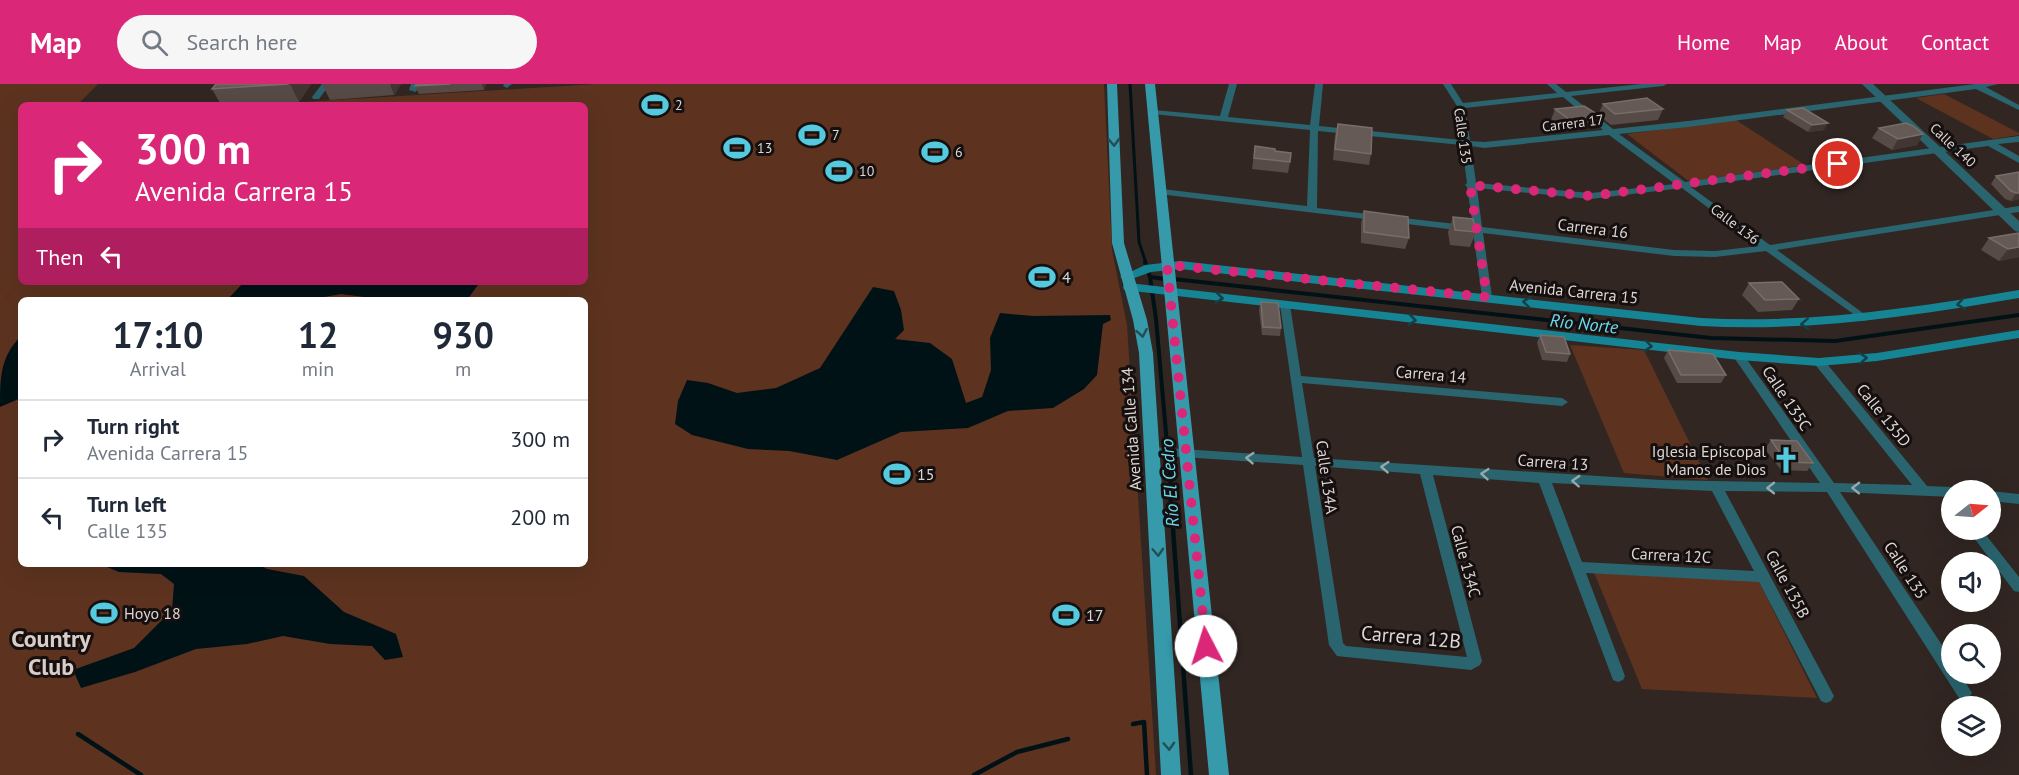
<!DOCTYPE html>
<html lang="en">
<head>
<meta charset="utf-8">
<style>
	:root { --surface:#fff; --page:#f6f6f7; --text:#1f2937; --muted:#747a83; --line:#e0e1e3; --accent:#db2777 }
	body { margin:0; font-family:"PT Sans",sans-serif; background:var(--page); color:var(--text); height:100vh; display:flex; flex-direction:column; font-size:22px; white-space:nowrap }
	* { box-sizing:border-box; margin:0 }
	p { font-size:20px; color:var(--muted) }
	.icon { flex:none; width:33px; height:33px; fill:none; stroke:currentColor; stroke-width:2; stroke-linecap:round; stroke-linejoin:round }
	.map { position:relative; flex:1; overflow:hidden }
	.panel { position:absolute; left:18px; top:213px; width:570px; height:270px; display:flex; flex-direction:column; background:var(--surface); border-radius:9px; box-shadow:0 6px 24px #0002 }
	.panel>* { flex:none }
	.hud { position:absolute; left:18px; top:18px; width:570px; height:183px; border-radius:9px; box-shadow:0 6px 24px #0002; background:#db2777; color:#fff; overflow:hidden }
	.needle { width:39px; rotate:73deg }
	.buttons { position:absolute; left:1941px; top:396px; display:grid; gap:12px }
	.buttons a { display:grid; place-items:center; width:60px; height:60px; border-radius:50%; background:var(--surface); box-shadow:0 6px 24px #0002; font-size:30px }
	.pin { position:absolute; display:grid; place-items:center; width:51px; height:51px; color:#fff; margin:-26px; border:3px solid #fff; border-radius:50%; box-shadow:0 2px 6px #0007 }
	.me { position:absolute; width:66px; margin:-33px; rotate:355deg; stroke-linejoin:round; filter:drop-shadow(0 0 4px #0008) }
	.turn { display:flex; align-items:center; gap:21px; height:126px; padding:0 18px; font-size:27px }
	.turn .icon { width:78px; height:78px; stroke-width:2.5 }
	.turn b { display:block; font-size:42px; line-height:51px }
	.then { display:flex; align-items:center; height:57px; padding:0 18px; background:#0003; gap:12px; font-size:22px }
	.eta { display:flex; justify-content:space-evenly; align-items:center; height:102px; text-align:center }
	.eta b { font-size:36px; font-weight:800; line-height:42px }
	ul { padding:0; list-style:none }
	li { display:flex; align-items:center; gap:18px; height:78px; padding:0 18px; border-top:2px solid var(--line) }
	li div { flex:1 }
	li b { display:block; font-size:22px }
	li em { font-style:normal }
	header { display:flex; align-items:center; gap:36px; box-sizing:border-box; height:84px; padding:0 30px; background:var(--accent); color:#fff }
	header strong { font-size:28px }
	nav { display:flex; gap:33px; margin-inline-start:auto; font-size:21px }
	.search { width:420px; height:54px; background:var(--page); display:flex; align-items:center; gap:15px; box-sizing:border-box; padding:0 21px; border-radius:33px; color:var(--muted); font-size:22px }
	.map>svg:first-child { display:block }
	.green { fill:#5d3320; fill-rule:evenodd }
	.water { fill:#001216 }
	.lines { fill:none; stroke-linecap:round; stroke-linejoin:round }
	.stream-far2 { stroke:#001216; stroke-width:3 }
	.stream-far1 { stroke:#001216; stroke-width:4 }
	.stream { stroke:#001216; stroke-width:4.5 }
	.minor { fill:#2a646e; fill-rule:evenodd }
	.tertiary { fill:#2a646e; fill-rule:evenodd }
	.secondary { fill:#158495; fill-rule:evenodd }
	.primary { fill:#369aab; fill-rule:evenodd }
	.wall { fill:#564b47 }
	.shaded-wall { fill:#413632 }
	.building { fill:#655a56; stroke:#786e69; stroke-width:1.5 }
	.oneway { stroke:#244e55 }
	.oneway2 { stroke:#153e45 }
	.oneway3 { stroke:#95a8ab }
	.route { stroke:#db2777; stroke-width:10; stroke-dasharray:0 18 }
	.labels { text-anchor:middle; stroke-width:6; stroke-linejoin:round; paint-order:stroke }
	.far-poi-label { font-size:14px; fill:#ddd6d3; stroke:#15100f; text-anchor:start }
	.far-street-label { font-size:14px; fill:#ddd6d3; stroke:#15100f }
	.street-label { font-size:16px; fill:#ddd6d3; stroke:#15100f }
	.poi-label { font-size:16px; fill:#ddd6d3; stroke:#15100f; text-anchor:start }
	.water-label { font-size:18px; font-style:italic; fill:#68daef; stroke:#15100f }
	.near-street-label { font-size:20px; fill:#ddd6d3; stroke:#15100f }
	.near-quarter-label { font-size:24px; font-weight:bold; fill:#daccc6; stroke:#15100f }
</style>
</head>
<body>
<header>
<strong>Map</strong>
<div class="search"><svg class="icon" aria-label="search" viewBox="0 0 24 24"><circle cx="10" cy="10" r="6"/><path d="M15 15l6 6"/></svg>Search here</div>
<nav><a>Home</a><a>Map</a><a>About</a><a>Contact</a></nav>
</header>
<div class="map">
<svg width="2019" height="691" viewBox="0 0 2019 691">
	<rect width="100%" height="100%" fill="#312622"/>
	<g class="green">
		<path d="M0,0H98L77,21H21V198H585V21H253L597,0H1104L1112,166L1127,241L1156,691H0ZM21,216H585V480H21Z"/>
		<path d="M1944,10L2019,49V51L1993,55L1916,14Z"/>
		<path d="M1736,36L1805,81L1690,98L1627,50Z"/>
		<path d="M1570,261L1644,266L1708,396L1624,389Z"/>
		<path d="M1593,486L1758,496L1817,614L1642,605Z"/>
	</g>
	<g class="water">
		<path d="M244,198H480L467,216H388L341,210L307,216H227Z"/>
		<path d="M873,203L894,207L901,226L904,246L895,255L930,259L952,275L966,319L982,313L991,286L990,254L1000,229L1033,232L1110,231L1111,236L1103,240L1097,291L1084,305L1053,324L1008,327L968,344L901,348L837,376L789,367L748,365L692,351L675,340L678,317L687,296L708,299L737,309L776,304L820,284Z"/>
		<path d="M21,252V314L0,323C0,294 0,273 21,252Z"/>
		<path d="M100,480H258L267,485L304,492L344,528L396,550L403,573L385,576L372,562L330,560L283,552L247,560L196,565L135,588L81,604L73,586L134,564L172,526L174,500L161,490L119,488Z"/>
	</g>
	<g class="lines">
		<path class="stream-far2" d="M1130,0L1139,158L1146,179"/>
		<g class="stream-far1">
			<path d="M1145,178L1150,193L1156,235L1171,406"/>
			<path d="M1150,193L1165,195"/>
			<path d="M1173,195L1711,254L1835,257L2019,231"/>
		</g>
		<g class="stream">
			<path d="M1170,404L1191,691"/>
			<path d="M1133,640L1144,638L1147,691"/>
			<path d="M78,650L141,691"/>
			<path d="M974,691L1017,668L1068,655"/>
		</g>
		<g class="minor">
			<path d="M322,0H330L319,15H313L312,13Z"/>
			<path d="M411,0H419L416,8L409,6Z"/>
			<path d="M504,0H512L507,4L503,2Z"/>
			<path d="M1229,0H1237L1228,33L1310,41L1315,0H1323L1319,42L1461,56L1457,22L1443,0H1451L1463,19L1557,9L1547,0H1556L1566,8L1641,0H1667L1663,2L1571,12L1613,45L1688,37L1975,0H1998L1986,3L2019,21V26L1976,5L1688,43L1619,50L1685,98L2019,52V58L1998,60L2019,72V79L1988,62L1691,103L1770,161L2019,122V128L1777,166L1867,232L1868,234L1867,236L1863,237L1766,167L1715,173L1674,172L1483,149L1492,213L1487,216L1482,213L1473,148L1159,110V106L1162,105L1307,122L1310,46L1153,30L1149,28L1153,26L1220,32ZM1563,13L1603,46L1484,58L1470,57L1465,24ZM1318,47L1462,61L1467,99L1465,101L1467,103L1473,142L1317,124ZM1609,51L1675,100L1591,109L1476,99L1471,62L1484,64ZM1477,104L1591,115L1682,104L1759,162L1715,167L1674,166L1482,143Z"/>
			<path d="M1285,218L1290,221L1301,292L1562,314L1568,318L1562,322L1302,299L1314,374L1661,396L1820,399L1733,272L1739,268L1743,270L1834,399L1912,401L1813,278L1815,275H1823L1927,402L1952,403L1958,406H1952V413L1840,408L1952,576V590H1960L1972,609L1969,614L1964,615L1959,614L1827,408L1725,407L1834,612L1831,617L1826,619L1821,617L1759,498L1586,489L1625,592L1623,596L1618,598L1613,596L1539,399L1433,391L1482,577L1480,581L1471,586L1337,572L1329,561L1303,381L1152,371L1146,367L1152,363L1302,373L1280,221ZM1315,382L1420,390L1467,573L1346,562L1343,559ZM1552,399L1712,407L1754,487L1582,478Z"/>
			<path d="M1990,407L2019,410V420L1990,417Z"/>
			<path d="M1968,446H1982L2019,493V508L2014,507Z"/>
		</g>
		<path class="tertiary" d="M1862,0H1873L2019,137V148L2015,147Z"/>
		<g class="secondary">
			<path d="M1180,177L1701,234C1809,240 1913,224 2019,206V214C1913,232 1809,248 1701,242L1180,185L1151,188L1126,197L1120,193L1145,181Z"/>
			<path d="M1129,199L1739,268L1819,274L1877,269L2019,246V254L1877,277L1819,282L1739,276L1124,206L1123,203L1124,200Z"/>
		</g>
		<g class="primary">
			<path d="M1107,0H1117L1124,159L1147,236L1153,269L1181,691H1161L1139,269L1133,236L1112,159Z"/>
			<path d="M1145,0H1155L1229,691H1209Z"/>
		</g>
	</g>
	<g class="wall">
		<path d="M216,0H311L299,18L249,21H221L212,5Z"/>
		<path d="M322,0H401L394,11L330,16Z"/>
		<path d="M417,0H486L484,6L419,10L415,2Z"/>
		<path d="M1603,20L1663,25L1658,36L1611,41L1598,31Z"/>
		<path d="M1555,25L1600,32L1595,43L1566,47L1551,36Z"/>
		<path d="M1787,26L1824,46L1808,48L1783,33Z"/>
		<path d="M1338,40L1371,70L1369,81L1333,76L1335,51Z"/>
		<path d="M1879,44L1923,50L1917,61L1892,66L1872,54Z"/>
		<path d="M1255,62L1275,67L1290,78L1288,89L1252,85Z"/>
		<path d="M2019,88V115L2011,117L2005,115L1991,100L1996,92Z"/>
		<path d="M1364,127L1409,154L1405,165L1361,159V139Z"/>
		<path d="M1453,133L1476,148L1470,163L1450,161L1448,148Z"/>
		<path d="M2019,149V173L1999,177L1981,166L1989,154Z"/>
		<path d="M1749,199L1799,215L1792,226L1758,228L1742,211Z"/>
		<path d="M1261,218L1281,244L1280,252L1262,251L1259,226Z"/>
		<path d="M1540,251L1570,270L1567,278L1542,276L1537,259Z"/>
		<path d="M1668,266L1726,291L1721,299H1677L1664,274Z"/>
		<path d="M1771,356L1813,379L1807,387L1781,386L1765,365Z"/>
	</g>
	<g class="shaded-wall">
		<path d="M290,0H311L299,18Z"/>
		<path d="M390,0H401L394,11Z"/>
		<path d="M482,0H486L484,6Z"/>
		<path d="M1600,32L1595,43L1566,47L1570,36Z"/>
		<path d="M1828,39L1824,46L1808,48L1812,41Z"/>
		<path d="M1923,50L1917,61L1892,66L1898,55Z"/>
		<path d="M2016,109H2019V115L2011,117Z"/>
		<path d="M2019,163V173L1999,177L2008,165Z"/>
	</g>
	<g class="building">
		<path d="M216,0H288L212,5Z"/>
		<path d="M417,0H450L415,2Z"/>
		<path d="M1647,14L1663,25L1615,30L1603,20Z"/>
		<path d="M1584,22L1600,32L1570,36L1555,25Z"/>
		<path d="M1803,24L1828,39L1812,41L1787,26Z"/>
		<path d="M1906,39L1913,42L1923,50L1898,55L1879,44Z"/>
		<path d="M1338,40L1372,44L1371,70L1335,65Z"/>
		<path d="M1255,62L1275,65V67L1291,69L1290,78L1254,74Z"/>
		<path d="M2019,88V109H2016L2011,107L1996,92Z"/>
		<path d="M1364,127L1408,133L1409,154L1364,148Z"/>
		<path d="M1453,133L1473,135L1476,148L1455,146Z"/>
		<path d="M2019,149V163L2008,165L1989,154Z"/>
		<path d="M1782,198L1799,215L1765,216L1749,199Z"/>
		<path d="M1261,218L1278,219L1281,244L1263,243Z"/>
		<path d="M1540,251L1564,253L1570,270L1546,268Z"/>
		<path d="M1668,266L1713,270L1726,291H1681Z"/>
		<path d="M1771,356L1797,357L1813,379L1786,378Z"/>
	</g>
	<defs><path id="oneway-chevron" d="M-2-3.5L2.5 0L-2 3.5" fill="none" stroke-width="1.6" stroke-linecap="round" stroke-linejoin="round" transform="scale(1.5)"/></defs>
	<g class="oneway">
		<use href="#oneway-chevron" transform="translate(1114 58) rotate(88)"/>
		<use href="#oneway-chevron" transform="translate(1142 249) rotate(80)"/>
		<use href="#oneway-chevron" transform="translate(1158 468) rotate(87)"/>
		<use href="#oneway-chevron" transform="translate(1169 662) rotate(87)"/>
	</g>
	<g class="oneway2">
		<use href="#oneway-chevron" transform="translate(1219 214) rotate(6)"/>
		<use href="#oneway-chevron" transform="translate(1527 218) rotate(-174)"/>
		<use href="#oneway-chevron" transform="translate(1961 220) rotate(171)"/>
		<use href="#oneway-chevron" transform="translate(1412 236) rotate(6)"/>
		<use href="#oneway-chevron" transform="translate(1805 240) rotate(177)"/>
		<use href="#oneway-chevron" transform="translate(1648 262) rotate(6)"/>
		<use href="#oneway-chevron" transform="translate(1863 274) rotate(-4)"/>
	</g>
	<g class="oneway3">
		<use href="#oneway-chevron" transform="translate(1250 374) rotate(-176)"/>
		<use href="#oneway-chevron" transform="translate(1385 383) rotate(-176)"/>
		<use href="#oneway-chevron" transform="translate(1485 390) rotate(-175)"/>
		<use href="#oneway-chevron" transform="translate(1576 397) rotate(-177)"/>
		<use href="#oneway-chevron" transform="translate(1771 404) rotate(180)"/>
		<use href="#oneway-chevron" transform="translate(1856 404) rotate(-179)"/>
	</g>
	<g class="lines">
		<path class="route" d="M1206,562L1167,181L1487,213L1470,101L1591,112L1838,80"/>
	</g>
	<defs>
		<symbol id="stadium-bare" viewBox="-9 -9 18 18"><path d="M0-5a6.5 5 0 1 0 0 10a6.5 5 0 1 0 0-10ZM-3.5-1.8h7v3.6h-7Z" fill="#55cadf" stroke="#15100f" stroke-width="2.5" paint-order="stroke"/></symbol>
		<symbol id="church-bare" viewBox="-9 -9 18 18"><path d="M-1.2-6h2.4v3.5h3.3v2.4h-3.3V6h-2.4V-.1h-3.3v-2.4h3.3Z" fill="#55cadf" stroke="#15100f" stroke-width="2.5" paint-order="stroke"/></symbol>
	</defs>
	<g fill-rule="evenodd">
		<use href="#stadium-bare" x="636" y="2" width="38" height="38"/>
		<use href="#stadium-bare" x="793" y="32" width="38" height="38"/>
		<use href="#stadium-bare" x="718" y="45" width="38" height="38"/>
		<use href="#stadium-bare" x="916" y="49" width="38" height="38"/>
		<use href="#stadium-bare" x="820" y="68" width="38" height="38"/>
		<use href="#stadium-bare" x="1023" y="174" width="38" height="38"/>
		<use href="#church-bare" x="1767" y="357" width="38" height="38"/>
		<use href="#stadium-bare" x="878" y="371" width="38" height="38"/>
		<use href="#stadium-bare" x="85" y="510" width="38" height="38"/>
		<use href="#stadium-bare" x="1047" y="512" width="38" height="38"/>
	</g>
	<g class="labels">
		<g class="far-poi-label">
			<text x="675" y="26">2</text>
			<text x="832" y="56">7</text>
			<text x="757" y="69">13</text>
			<text x="955" y="73">6</text>
			<text x="859" y="92">10</text>
		</g>
		<g class="far-street-label">
			<text transform="translate(1573 39) rotate(-7)" y="5">Carrera 17</text>
			<text transform="translate(1463 52) rotate(82)" y="5">Calle 135</text>
			<text transform="translate(1953 61) rotate(43)" y="5">Calle 140</text>
			<text transform="translate(1735 140) rotate(37)" y="5">Calle 136</text>
		</g>
		<g class="street-label">
			<text transform="translate(1593 144) rotate(7)" y="6">Carrera 16</text>
			<text transform="translate(1574 207) rotate(6)" y="6">Avenida Carrera 15</text>
			<text transform="translate(1431 290) rotate(5)" y="6">Carrera 14</text>
			<text transform="translate(1787 314) rotate(56)" y="6">Calle 135C</text>
			<text transform="translate(1884 331) rotate(51)" y="6">Calle 135D</text>
			<text transform="translate(1131 345) rotate(-94)" y="6">Avenida Calle 134</text>
			<text transform="translate(1553 378) rotate(4)" y="6">Carrera 13</text>
			<text transform="translate(1327 393) rotate(82)" y="6">Calle 134A</text>
			<text transform="translate(1671 471) rotate(3)" y="6">Carrera 12C</text>
			<text transform="translate(1466 477) rotate(75)" y="6">Calle 134C</text>
			<text transform="translate(1906 486) rotate(57)" y="6">Calle 135</text>
			<text transform="translate(1788 500) rotate(62)" y="6">Calle 135B</text>
		</g>
		<g class="poi-label">
			<text x="1062" y="199">4</text>
			<text x="1766" y="373" text-anchor="end">Iglesia Episcopal<tspan x="1766" dy="18">Manos de Dios</tspan></text>
			<text x="917" y="396">15</text>
			<text x="124" y="535">Hoyo 18</text>
			<text x="1086" y="537">17</text>
		</g>
		<g class="water-label">
			<text transform="translate(1584 240) rotate(6)" y="6">Río Norte</text>
			<text transform="translate(1170 399) rotate(-94)" y="6">Río El Cedro</text>
		</g>
		<g class="near-street-label">
			<text transform="translate(1411 553) rotate(5)" y="7">Carrera 12B</text>
		</g>
		<g class="near-quarter-label">
			<text x="51" y="563">Country<tspan x="51" dy="28">Club</tspan></text>
		</g>
	</g>
</svg>
<div class="buttons">
<a><svg class="needle" viewBox="-14 -14 28 28"><path d="M0-13l5 13h-10z" fill="#e53935"/><path d="M0 13l5-13h-10z" fill="#747a83"/></svg></a>
<a><svg class="icon" aria-label="sound" viewBox="0 0 24 24"><path d="M4 9h4l5-4v14l-5-4H4zM17 9q2 3 0 6"/></svg></a>
<a><svg class="icon" aria-label="search" viewBox="0 0 24 24"><circle cx="10" cy="10" r="6"/><path d="M15 15l6 6"/></svg></a>
<a><svg class="icon" aria-label="layers" viewBox="0 0 24 24"><path d="M12 4l9 5-9 5-9-5zM3 14l9 5 9-5"/></svg></a>
</div>
<div class="pin" style="left:1838px;top:80px;background:#d93025"><svg class="icon" aria-label="arrive" viewBox="0 0 24 24"><path d="M6 21V4h12l-3 4 3 4H6"/></svg></div>
<svg class="me" style="left:1206px;top:562px" viewBox="-20 -20 40 40"><circle r="19" fill="#fff"/><path d="M0-13L10 11 0 6-10 11z" fill="#db2777"/></svg>
<div class="hud">
<div class="turn"><svg class="icon" aria-label="right" viewBox="0 0 24 24"><path d="M7 20v-9h11M14 6l5 5-5 5"/></svg><div><b>300 m</b>Avenida Carrera 15</div></div>
<div class="then">Then<svg class="icon" aria-label="left" viewBox="0 0 24 24"><path d="M17 20v-9H6M10 6l-5 5 5 5"/></svg></div>
</div>
<section class="panel">
<div class="eta">
<div><b>17:10</b><p>Arrival</p></div>
<div><b>12</b><p>min</p></div>
<div><b>930</b><p>m</p></div>
</div>
<ul>
<li><svg class="icon" aria-label="right" viewBox="0 0 24 24"><path d="M7 20v-9h11M14 6l5 5-5 5"/></svg><div><b>Turn right</b><p>Avenida Carrera 15</p></div><em>300 m</em></li>
<li><svg class="icon" aria-label="left" viewBox="0 0 24 24"><path d="M17 20v-9H6M10 6l-5 5 5 5"/></svg><div><b>Turn left</b><p>Calle 135</p></div><em>200 m</em></li>
</ul>
</section>
</div>
</body>
</html>
